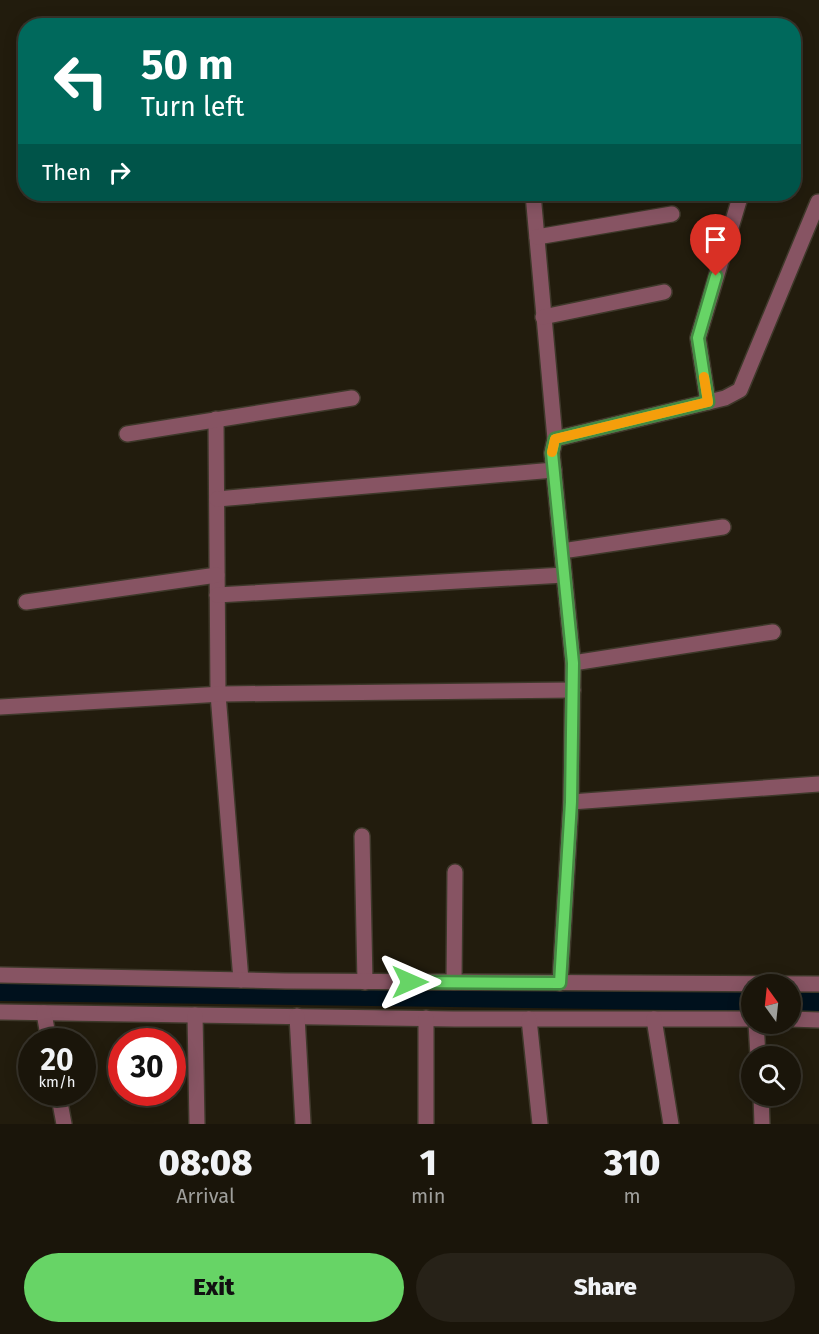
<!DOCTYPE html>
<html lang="en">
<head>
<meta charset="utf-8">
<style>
	:root { --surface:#1a150a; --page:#272218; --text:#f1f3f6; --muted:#9f9f9c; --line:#38342b; --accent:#67d466 }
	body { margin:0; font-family:"Fira Sans",sans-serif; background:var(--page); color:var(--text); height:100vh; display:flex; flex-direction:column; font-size:22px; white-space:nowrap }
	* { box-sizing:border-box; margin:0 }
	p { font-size:20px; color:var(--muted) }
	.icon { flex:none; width:33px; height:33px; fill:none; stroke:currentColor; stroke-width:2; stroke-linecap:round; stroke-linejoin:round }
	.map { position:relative; height:1124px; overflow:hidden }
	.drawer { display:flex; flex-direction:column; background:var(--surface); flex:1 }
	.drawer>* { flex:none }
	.hud { position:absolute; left:18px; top:18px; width:783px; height:183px; border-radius:24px; box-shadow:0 3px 15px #0003,0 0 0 2px var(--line); background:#00695c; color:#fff; overflow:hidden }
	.needle { width:39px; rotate:345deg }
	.tools { position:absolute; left:741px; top:974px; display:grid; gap:12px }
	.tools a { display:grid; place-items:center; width:60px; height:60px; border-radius:50%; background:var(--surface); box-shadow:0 3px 15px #0003,0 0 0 2px var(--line); font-size:30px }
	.speed { position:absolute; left:18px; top:1028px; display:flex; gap:12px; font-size:30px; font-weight:700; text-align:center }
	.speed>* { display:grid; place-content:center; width:78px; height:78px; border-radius:50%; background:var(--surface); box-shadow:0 3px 15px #0003,0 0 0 2px var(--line); line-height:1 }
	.speed small { font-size:15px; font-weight:400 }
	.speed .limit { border:9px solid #d22; background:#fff; color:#111 }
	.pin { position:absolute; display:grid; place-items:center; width:51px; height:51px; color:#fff; margin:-62px -26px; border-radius:50% 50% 50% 0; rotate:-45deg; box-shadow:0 0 6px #0007 }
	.pin .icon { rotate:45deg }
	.me { position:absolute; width:66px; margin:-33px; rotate:90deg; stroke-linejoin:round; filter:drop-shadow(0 0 4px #0008) }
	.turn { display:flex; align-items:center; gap:21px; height:126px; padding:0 24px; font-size:27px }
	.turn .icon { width:78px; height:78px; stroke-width:2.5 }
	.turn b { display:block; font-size:42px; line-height:51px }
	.then { display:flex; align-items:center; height:57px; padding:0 24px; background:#0003; gap:12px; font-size:22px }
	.eta { display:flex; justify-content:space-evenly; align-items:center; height:102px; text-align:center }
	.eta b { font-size:36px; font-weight:800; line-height:42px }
	.action { display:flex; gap:12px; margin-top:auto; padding:12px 24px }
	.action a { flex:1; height:69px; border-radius:36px; background:var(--accent); color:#111; font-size:24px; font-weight:800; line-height:69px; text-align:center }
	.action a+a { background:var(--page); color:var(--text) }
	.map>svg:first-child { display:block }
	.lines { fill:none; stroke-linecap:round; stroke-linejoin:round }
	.canal { stroke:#00111d; stroke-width:22 }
	.minor-casing { stroke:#3e382a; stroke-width:18 }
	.minor { stroke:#875463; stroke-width:15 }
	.route-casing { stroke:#438a42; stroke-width:15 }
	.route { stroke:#67d466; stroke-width:10 }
	.slow { stroke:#f59e0b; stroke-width:10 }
</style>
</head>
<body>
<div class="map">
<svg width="819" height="1124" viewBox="0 0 819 1124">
	<rect width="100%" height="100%" fill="#221c0d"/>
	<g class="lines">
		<g class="canal">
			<path d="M0,990L752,1000"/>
			<path d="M790,1001H819"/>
		</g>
		<defs>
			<g id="minor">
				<path d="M533,194L555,439"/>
				<path d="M537,237L672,214"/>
				<path d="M543,317L664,292"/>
				<path d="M708,402L698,338L741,194"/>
				<path d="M216,419L218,694L241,980"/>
				<path d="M127,434L352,398"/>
				<path d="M217,499L554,470"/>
				<path d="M562,551L723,527"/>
				<path d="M217,595L564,575"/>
				<path d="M26,602L217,575"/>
				<path d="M573,663L773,632"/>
				<path d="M0,707L222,694L573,690"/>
				<path d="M571,802L819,784"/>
				<path d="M362,836L365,982"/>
				<path d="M0,975L286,981L819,984"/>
				<path d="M454,982L455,872"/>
				<path d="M560,983L571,802L573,663L552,453L555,439L725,398L740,390L818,202"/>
				<path d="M0,1012L454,1019H752"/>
				<path d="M44,1013L49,1041"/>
				<path d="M195,1015L197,1124"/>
				<path d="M297,1016L303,1124"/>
				<path d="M426,1018V1124"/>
				<path d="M529,1019L540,1124"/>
				<path d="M654,1019L671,1124"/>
				<path d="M790,1019L819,1020"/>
				<path d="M756,1023L758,1056"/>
				<path d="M58,1092L64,1124"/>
				<path d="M761,1095L762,1124"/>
			</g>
		</defs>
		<use href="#minor" class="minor-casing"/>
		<use href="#minor" class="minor"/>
	</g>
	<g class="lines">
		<defs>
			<path id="route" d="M410,982L560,983L571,802L573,663L552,453L555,439L708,402L698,338L716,276"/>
		</defs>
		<use href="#route" class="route-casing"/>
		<use href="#route" class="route"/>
		<path class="slow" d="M552,452L555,439L708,402L704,377"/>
	</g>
</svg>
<div class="tools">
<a><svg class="needle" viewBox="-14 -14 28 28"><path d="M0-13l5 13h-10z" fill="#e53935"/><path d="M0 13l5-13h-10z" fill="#9f9f9c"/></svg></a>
<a><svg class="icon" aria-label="search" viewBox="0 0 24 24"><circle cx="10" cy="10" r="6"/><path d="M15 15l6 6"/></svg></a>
</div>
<div class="speed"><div>20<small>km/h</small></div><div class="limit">30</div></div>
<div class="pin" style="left:716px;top:276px;background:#d93025"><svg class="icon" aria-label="arrive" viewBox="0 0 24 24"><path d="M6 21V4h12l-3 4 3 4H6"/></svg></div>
<svg class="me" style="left:410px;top:982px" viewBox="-20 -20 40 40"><path d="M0-17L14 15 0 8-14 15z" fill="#67d466" stroke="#fff" stroke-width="4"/></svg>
<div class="hud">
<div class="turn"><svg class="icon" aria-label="left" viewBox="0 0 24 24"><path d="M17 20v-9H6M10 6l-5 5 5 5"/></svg><div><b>50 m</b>Turn left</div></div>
<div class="then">Then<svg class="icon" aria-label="right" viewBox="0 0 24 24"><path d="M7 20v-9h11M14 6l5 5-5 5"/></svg></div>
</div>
</div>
<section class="drawer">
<div class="eta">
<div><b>08:08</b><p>Arrival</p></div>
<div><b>1</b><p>min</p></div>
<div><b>310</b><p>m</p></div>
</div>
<div class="action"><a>Exit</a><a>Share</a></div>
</section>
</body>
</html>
